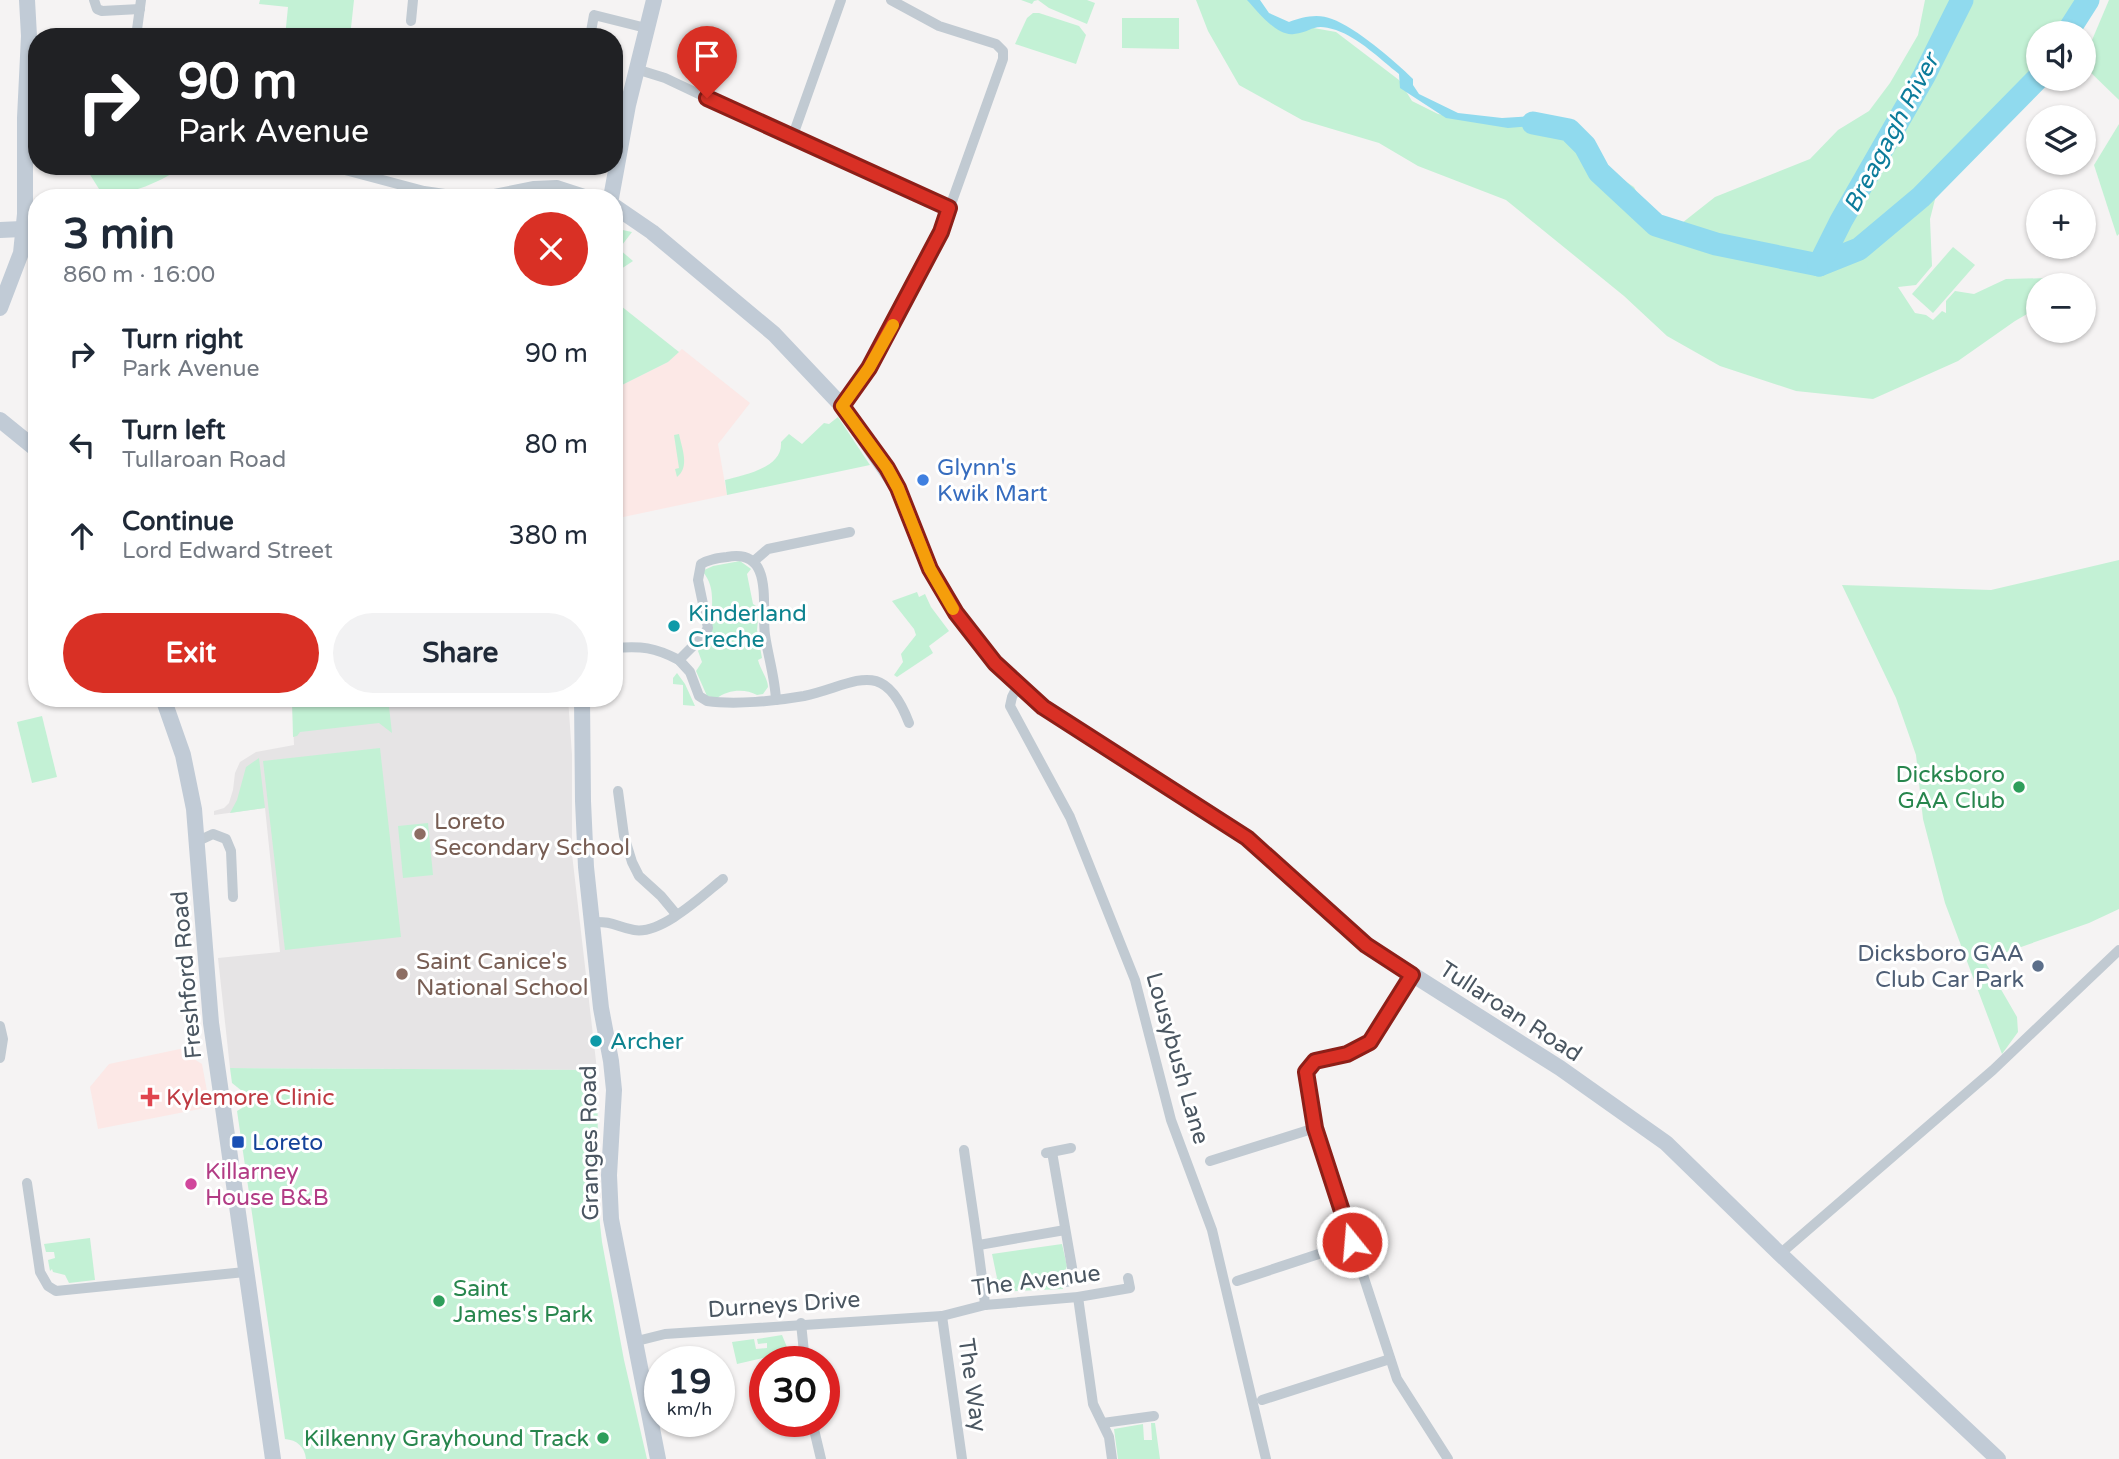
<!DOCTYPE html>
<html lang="en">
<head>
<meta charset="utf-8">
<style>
	:root { --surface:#fff; --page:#f2f2f3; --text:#1f2937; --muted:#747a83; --accent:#d93025 }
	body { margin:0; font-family:"Varela Round",sans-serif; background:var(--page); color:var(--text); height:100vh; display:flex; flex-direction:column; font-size:26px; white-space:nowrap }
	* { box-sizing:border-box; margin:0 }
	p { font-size:23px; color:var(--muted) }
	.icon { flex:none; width:38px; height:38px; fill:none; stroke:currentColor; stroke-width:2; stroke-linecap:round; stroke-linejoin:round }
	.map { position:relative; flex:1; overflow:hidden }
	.panel { position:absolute; left:28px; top:189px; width:595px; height:518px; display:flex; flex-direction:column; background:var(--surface); border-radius:28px; box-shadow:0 2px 5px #0004 }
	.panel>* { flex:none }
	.guide { position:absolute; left:28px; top:28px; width:595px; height:147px; border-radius:28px; box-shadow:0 2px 5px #0004; background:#202124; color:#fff; overflow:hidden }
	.buttons { position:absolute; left:2026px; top:21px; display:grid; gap:14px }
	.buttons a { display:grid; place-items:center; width:70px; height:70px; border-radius:50%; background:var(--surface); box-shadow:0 2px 5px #0004; font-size:35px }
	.speed { position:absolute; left:644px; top:1346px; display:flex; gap:14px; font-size:35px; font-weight:700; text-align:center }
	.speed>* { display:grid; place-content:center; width:91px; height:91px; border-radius:50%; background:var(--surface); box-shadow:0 2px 5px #0004; line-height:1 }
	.speed small { font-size:18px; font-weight:400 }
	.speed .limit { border:10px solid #d22; background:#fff; color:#111 }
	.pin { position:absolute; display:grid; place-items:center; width:60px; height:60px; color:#fff; margin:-72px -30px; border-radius:50% 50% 50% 0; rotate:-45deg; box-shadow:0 0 7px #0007 }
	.pin .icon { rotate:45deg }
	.me { position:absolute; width:77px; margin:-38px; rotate:343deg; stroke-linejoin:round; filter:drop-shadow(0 0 5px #0008) }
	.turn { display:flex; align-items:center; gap:24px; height:147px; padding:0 35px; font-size:32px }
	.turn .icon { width:91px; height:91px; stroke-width:2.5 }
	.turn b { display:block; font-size:49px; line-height:60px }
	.round { display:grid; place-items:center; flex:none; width:74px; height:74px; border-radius:37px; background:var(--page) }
	.summary { display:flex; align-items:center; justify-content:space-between; height:119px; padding:0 35px }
	h1 { font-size:42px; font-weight:700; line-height:52px }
	.primary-button { display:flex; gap:14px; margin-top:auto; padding:14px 35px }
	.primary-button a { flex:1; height:80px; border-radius:42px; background:var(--accent); color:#fff; font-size:28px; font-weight:700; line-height:80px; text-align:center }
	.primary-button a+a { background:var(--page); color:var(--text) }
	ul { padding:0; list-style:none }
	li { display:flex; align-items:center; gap:21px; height:91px; padding:0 35px }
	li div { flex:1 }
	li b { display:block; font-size:26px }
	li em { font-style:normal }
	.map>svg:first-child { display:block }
	.education { fill:#e6e4e5 }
	.medical { fill:#fce8e6 }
	.green { fill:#c3f1d5 }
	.water { fill:#90daee }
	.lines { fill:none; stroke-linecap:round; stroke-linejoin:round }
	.river { stroke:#90daee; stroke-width:23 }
	.street { stroke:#c1cad2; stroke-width:10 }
	.secondary { stroke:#c1cbd6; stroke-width:16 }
	.route-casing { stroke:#8d1f18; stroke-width:18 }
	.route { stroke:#d93025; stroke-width:12 }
	.slow { stroke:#f59e0b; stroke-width:12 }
	.shop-dot { fill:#3f7fe0; stroke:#fff; stroke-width:2.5 }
	.culture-dot { fill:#0f9aa8; stroke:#fff; stroke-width:2.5 }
	.leisure-dot { fill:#2e9e5b; stroke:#fff; stroke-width:2.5 }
	.education-dot { fill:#8d6e63; stroke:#fff; stroke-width:2.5 }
	.service-dot { fill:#5c6f8a; stroke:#fff; stroke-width:2.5 }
	.health-dot { fill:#e0444e; stroke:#fff; stroke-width:2.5 }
	.transit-dot { fill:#1a4fb4; stroke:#fff; stroke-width:2.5 }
	.hotel-dot { fill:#d1479c; stroke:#fff; stroke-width:2.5 }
	.labels { text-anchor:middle; stroke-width:6; stroke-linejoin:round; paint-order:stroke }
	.shop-label { font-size:23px; fill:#366cbe; stroke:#fff; text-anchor:start }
	.culture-label { font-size:23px; fill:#0d838f; stroke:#fff; text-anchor:start }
	.leisure-label { font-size:23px; fill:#27864d; stroke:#fff; text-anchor:end }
	.education-label { font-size:23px; fill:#785e54; stroke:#fff; text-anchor:start }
	.service-label { font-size:23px; fill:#4e5e75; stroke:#fff; text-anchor:end }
	.street-label { font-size:23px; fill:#4a5661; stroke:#fff }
	.health-label { font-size:23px; fill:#be3a42; stroke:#fff; text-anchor:start }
	.transit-label { font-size:23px; fill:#164399; stroke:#fff; text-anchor:start }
	.hotel-label { font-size:23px; fill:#b23c85; stroke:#fff; text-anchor:start }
	.water-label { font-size:24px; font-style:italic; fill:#0c7c9b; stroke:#fff }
</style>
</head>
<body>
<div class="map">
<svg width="2119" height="1459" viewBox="0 0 2119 1459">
	<rect width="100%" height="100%" fill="#f5f3f3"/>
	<path class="education" d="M292,698H568L572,755V854L597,1070L230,1068L218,958L280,952L265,808L214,815V811L224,808L229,803L233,790L235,773L240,762L256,752L294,745Z"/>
	<g class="medical">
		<path d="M682,349L750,403L718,444L727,495L614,519V389L668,362Z"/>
		<path d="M194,1046V1059L202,1064L210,1107L98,1129L90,1087L109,1064Z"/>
	</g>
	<g class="green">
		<path d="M260,0H354L350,37H285L288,7L259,4Z"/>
		<path d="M1021,0H1087L1095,3L1087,24L1049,8L1038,0L1034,1L1032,4Z"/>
		<path d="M1196,0H1250L1279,30L1308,27L1336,32L1399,80L1412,101L1438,114L1490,122H1534L1571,135L1602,166L1634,187L1653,224L1682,223L1715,197L1810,159L1838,130L1869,111L1890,83L1918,35L1925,0H2078L2058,33H2039V60L1983,124L1940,180L1930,219L1932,266L1916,285L1898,287L1915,313L1926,315L1933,320L1942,311L1946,313V301L1955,291L1974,294L2006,279L2049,278V285H2039V307L2015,321L1958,361L1873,399L1796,391L1720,366L1667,336L1624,296L1506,200L1418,166L1379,143L1302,120L1239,85L1208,31Z"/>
		<path d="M2109,0H2119V100L2084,66V59Z"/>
		<path d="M1033,13H1039L1079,26L1086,35L1076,64L1015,44L1027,18Z"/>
		<path d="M1122,18H1179V49L1122,48Z"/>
		<path d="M2119,124V234L2117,236L2094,165Z"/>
		<path d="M90,166H183C162,182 130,194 104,197L89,173Z"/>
		<path d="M618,229L632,232L619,249L633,261L621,269L614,287V233Z"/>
		<path d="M1953,247L1975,265L1933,313L1912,294Z"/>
		<path d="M614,306H621L679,352L668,362L614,389Z"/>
		<path d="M838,417L870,465L727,495L725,480C744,475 783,468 781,442L789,434L802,444L824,423L829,424Z"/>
		<path d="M679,434C682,449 690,467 677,477L675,469L679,468L674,435Z"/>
		<path d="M2119,560V909L2089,923L1984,960L2017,1017L2018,1032L2002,1054L1945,903L1923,819L1916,755L1896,698L1842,585L1991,590Z"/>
		<path d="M740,561L751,569L747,574L753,604L759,608L757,630L762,658L758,660C761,671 768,679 768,687L763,694L757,695C745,688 727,690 717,698L707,696L696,671L702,662L698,651L711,632C710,611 718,588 702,571L713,566Z"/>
		<path d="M917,592L919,597L925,594L931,607L949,631L929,646L933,653L897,677L894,675L903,662L901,654L916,635L914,629L892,601Z"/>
		<path d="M677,673L685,684L695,706L683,705V685L673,684V678Z"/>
		<path d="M292,698H388L392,733L379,723L300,732L297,736L293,737Z"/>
		<path d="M42,716L57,777L32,783L17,722Z"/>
		<path d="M380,748L401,937L285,950L263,761Z"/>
		<path d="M259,758L265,808L230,813L237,800L246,767Z"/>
		<path d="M428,823L433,875L403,878L398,826Z"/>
		<path d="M230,1068L597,1070L598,1149L596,1188L602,1242L624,1360L647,1459H306C305,1447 297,1440 285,1439L237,1111L242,1108V1091L232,1083Z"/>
		<path d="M90,1238L95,1280L69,1283L65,1275L53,1272L52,1269L50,1271L48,1260L55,1258L54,1252H46L44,1244Z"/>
		<path d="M1062,1244L1067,1266L1065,1272L1060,1275L1063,1289L994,1292L991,1279L997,1278L992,1254Z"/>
		<path d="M782,1335L789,1352L737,1364L732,1342L754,1339L756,1349L767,1348V1343L758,1344L757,1339Z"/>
		<path d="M1151,1423H1155L1160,1459H1118L1114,1429L1143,1424L1144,1440H1152Z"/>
	</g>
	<path class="water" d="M1247,0H1260L1269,13L1289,22C1302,17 1318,13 1332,19C1355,27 1395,61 1413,79V85L1419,94L1458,113L1502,118L1532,116L1565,125L1563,130L1532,126L1508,128L1446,118L1400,88L1399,74C1380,59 1359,38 1336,30C1312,22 1313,32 1294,34C1277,37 1257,11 1247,0Z"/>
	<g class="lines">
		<g class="river">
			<path d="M2067,33L2088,0"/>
			<path d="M1533,123L1569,130L1585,146L1599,172L1656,225L1716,244L1819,265L1859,249L1921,197L2039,77"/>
			<path d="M1819,265L1841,221L1924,76L1962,0"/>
		</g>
		<g class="street">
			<path d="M94,0L97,9L102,11L140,9"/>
			<path d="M411,21L413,0"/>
			<path d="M136,37L141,0"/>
			<path d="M590,37L594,15L646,28"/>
			<path d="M636,69L665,78L792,138L949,208"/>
			<path d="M792,138L841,0"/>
			<path d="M339,166L345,170L424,191L472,198"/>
			<path d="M474,198L534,186L557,185L597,198"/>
			<path d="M842,406L869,368L941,232L1003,59V51L996,44L939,26L891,0"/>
			<path d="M754,561L768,549L850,532"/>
			<path d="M614,648C642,646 654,647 679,660L703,636L708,628L698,580L701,564C709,559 718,558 727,557C775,548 761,606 765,635C768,656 775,678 776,700"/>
			<path d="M679,660L690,672L699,696L707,701C735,705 776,701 804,696C855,685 883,655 909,723"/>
			<path d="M1018,685L1012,697L1010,706L1070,817L1135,980L1171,1120L1212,1230L1266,1459"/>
			<path d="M618,791L624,836L632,862L639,876L661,896L676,914"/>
			<path d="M198,841L213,834L226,839L231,851L233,897"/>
			<path d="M592,922C614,921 616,927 634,930C661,935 703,895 723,879"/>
			<path d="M1412,975L1370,1042L1347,1054L1315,1061L1306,1072L1315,1128L1397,1379L1448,1459"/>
			<path d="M0,1026L3,1039L0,1058"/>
			<path d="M964,1150C971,1202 980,1253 985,1305"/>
			<path d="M1052,1152L1074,1279L1067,1282"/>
			<path d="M1046,1153L1071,1148"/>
			<path d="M1210,1161L1315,1128"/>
			<path d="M27,1183L40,1272L48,1286L56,1291L245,1272"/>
			<path d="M979,1245L1065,1230"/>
			<path d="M1780,1254L1993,1070L2119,950"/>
			<path d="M1237,1281L1352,1243"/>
			<path d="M1078,1297L1093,1404L1109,1437L1112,1459"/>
			<path d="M942,1316L962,1459"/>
			<path d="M801,1323L805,1362"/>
			<path d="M633,1342L665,1334L942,1316L985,1305L1078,1297L1130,1288L1128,1278"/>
			<path d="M1262,1400L1390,1359"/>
			<path d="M812,1421L821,1459"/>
			<path d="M1103,1423L1154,1416"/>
		</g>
		<g class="secondary">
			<path d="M611,198L628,105L654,0"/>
			<path d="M614,206L652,232L774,334L842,406L898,488L930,569L956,613L995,663L1018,685L1043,707L1074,727L1247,838L1366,945L1560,1068L1666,1143L1780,1254L1998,1459"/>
			<path d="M0,230L22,229"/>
			<path d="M0,308L21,253L25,214V118L29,36L27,0"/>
			<path d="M0,420L37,450"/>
			<path d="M163,698L183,755L194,809L211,1023L273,1459"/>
			<path d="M582,698L583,801L586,867L601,1008L611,1061L614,1090L609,1175L611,1219L658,1459"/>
		</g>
	</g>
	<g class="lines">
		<defs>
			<path id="route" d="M707,98L949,208L941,232L869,368L842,406L887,468L898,488L930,569L956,613L995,663L1043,707L1247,838L1366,945L1412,975L1370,1042L1347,1054L1315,1061L1306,1072L1315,1128L1352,1242"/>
		</defs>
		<use href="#route" class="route-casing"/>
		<use href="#route" class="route"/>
		<path class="slow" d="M893,325L869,368L842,406L887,468L898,488L930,569L953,609"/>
	</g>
	<circle class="shop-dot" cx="923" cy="480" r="7"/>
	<g class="culture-dot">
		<circle cx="674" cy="626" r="7"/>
		<circle cx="596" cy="1041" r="7"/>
	</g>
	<g class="leisure-dot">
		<circle cx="2019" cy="787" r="7"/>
		<circle cx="439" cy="1301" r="7"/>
		<circle cx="603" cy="1438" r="7"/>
	</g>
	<g class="education-dot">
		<circle cx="420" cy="834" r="7"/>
		<circle cx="402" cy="974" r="7"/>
	</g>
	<circle class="service-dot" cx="2038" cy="966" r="7"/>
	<path class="health-dot" d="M146.5 1086.5h7v7h7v7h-7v7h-7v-7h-7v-7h7z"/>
	<rect class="transit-dot" x="231" y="1135" width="14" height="14" rx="3.5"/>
	<circle class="hotel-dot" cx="191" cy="1184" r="7"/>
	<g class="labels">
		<g class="shop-label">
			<text x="937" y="475">Glynn's<tspan x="937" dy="26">Kwik Mart</tspan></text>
		</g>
		<g class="culture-label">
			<text x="688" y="621">Kinderland<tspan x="688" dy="26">Creche</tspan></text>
			<text x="610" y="1049">Archer</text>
		</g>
		<g class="leisure-label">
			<text x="2005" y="782">Dicksboro<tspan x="2005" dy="26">GAA Club</tspan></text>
			<text x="453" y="1296" text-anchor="start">Saint<tspan x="453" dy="26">James's Park</tspan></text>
			<text x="589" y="1446">Kilkenny Grayhound Track</text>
		</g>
		<g class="education-label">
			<text x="434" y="829">Loreto<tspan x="434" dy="26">Secondary School</tspan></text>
			<text x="416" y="969">Saint Canice's<tspan x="416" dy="26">National School</tspan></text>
		</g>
		<g class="service-label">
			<text x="2024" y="961">Dicksboro GAA<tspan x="2024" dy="26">Club Car Park</tspan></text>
		</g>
		<g class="street-label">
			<text transform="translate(186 975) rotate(-95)" y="8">Freshford Road</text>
			<text transform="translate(1511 1011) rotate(33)" y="8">Tullaroan Road</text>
			<text transform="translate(1178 1058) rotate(74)" y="8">Lousybush Lane</text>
			<text transform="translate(589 1143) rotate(-91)" y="8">Granges Road</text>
			<text transform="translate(1036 1280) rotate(-7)" y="8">The Avenue</text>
			<text transform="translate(784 1304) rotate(-4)" y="8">Durneys Drive</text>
			<text transform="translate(973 1385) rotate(82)" y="8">The Way</text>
		</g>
		<g class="health-label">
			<text x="166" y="1105">Kylemore Clinic</text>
		</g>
		<g class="transit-label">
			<text x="252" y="1150">Loreto</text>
		</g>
		<g class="hotel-label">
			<text x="205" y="1179">Killarney<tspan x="205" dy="26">House B&amp;B</tspan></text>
		</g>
		<g class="water-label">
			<text transform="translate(1891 133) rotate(-62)" y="8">Breagagh River</text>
		</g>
	</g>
</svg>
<div class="buttons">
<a><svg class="icon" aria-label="sound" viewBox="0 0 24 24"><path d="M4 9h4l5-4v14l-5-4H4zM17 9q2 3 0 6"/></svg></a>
<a><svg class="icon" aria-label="layers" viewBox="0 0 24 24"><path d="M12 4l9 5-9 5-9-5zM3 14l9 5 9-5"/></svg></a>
<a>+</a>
<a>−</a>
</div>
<div class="speed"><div>19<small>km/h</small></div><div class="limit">30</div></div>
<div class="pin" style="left:707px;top:98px;background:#d93025"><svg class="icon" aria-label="arrive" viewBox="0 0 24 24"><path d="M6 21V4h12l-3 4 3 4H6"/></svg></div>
<svg class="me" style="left:1352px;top:1242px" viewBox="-20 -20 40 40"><circle r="17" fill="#d93025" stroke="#fff" stroke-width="3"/><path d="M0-11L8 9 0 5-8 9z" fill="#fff"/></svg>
<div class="guide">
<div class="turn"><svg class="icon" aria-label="right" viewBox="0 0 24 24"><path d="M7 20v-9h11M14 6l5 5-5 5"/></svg><div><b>90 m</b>Park Avenue</div></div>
</div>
<section class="panel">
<div class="summary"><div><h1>3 min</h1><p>860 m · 16:00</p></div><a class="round" style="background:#d93025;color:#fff"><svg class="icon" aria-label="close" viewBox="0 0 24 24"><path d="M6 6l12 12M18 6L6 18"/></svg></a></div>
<ul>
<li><svg class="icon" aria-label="right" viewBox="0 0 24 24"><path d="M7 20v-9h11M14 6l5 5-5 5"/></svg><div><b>Turn right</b><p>Park Avenue</p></div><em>90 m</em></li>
<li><svg class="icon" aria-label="left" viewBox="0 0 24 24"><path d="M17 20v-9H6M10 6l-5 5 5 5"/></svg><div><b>Turn left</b><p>Tullaroan Road</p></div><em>80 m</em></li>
<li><svg class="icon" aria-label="ahead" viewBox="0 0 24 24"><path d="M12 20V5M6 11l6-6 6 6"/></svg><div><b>Continue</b><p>Lord Edward Street</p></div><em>380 m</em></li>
</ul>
<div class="primary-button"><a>Exit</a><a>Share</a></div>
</section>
</div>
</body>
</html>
